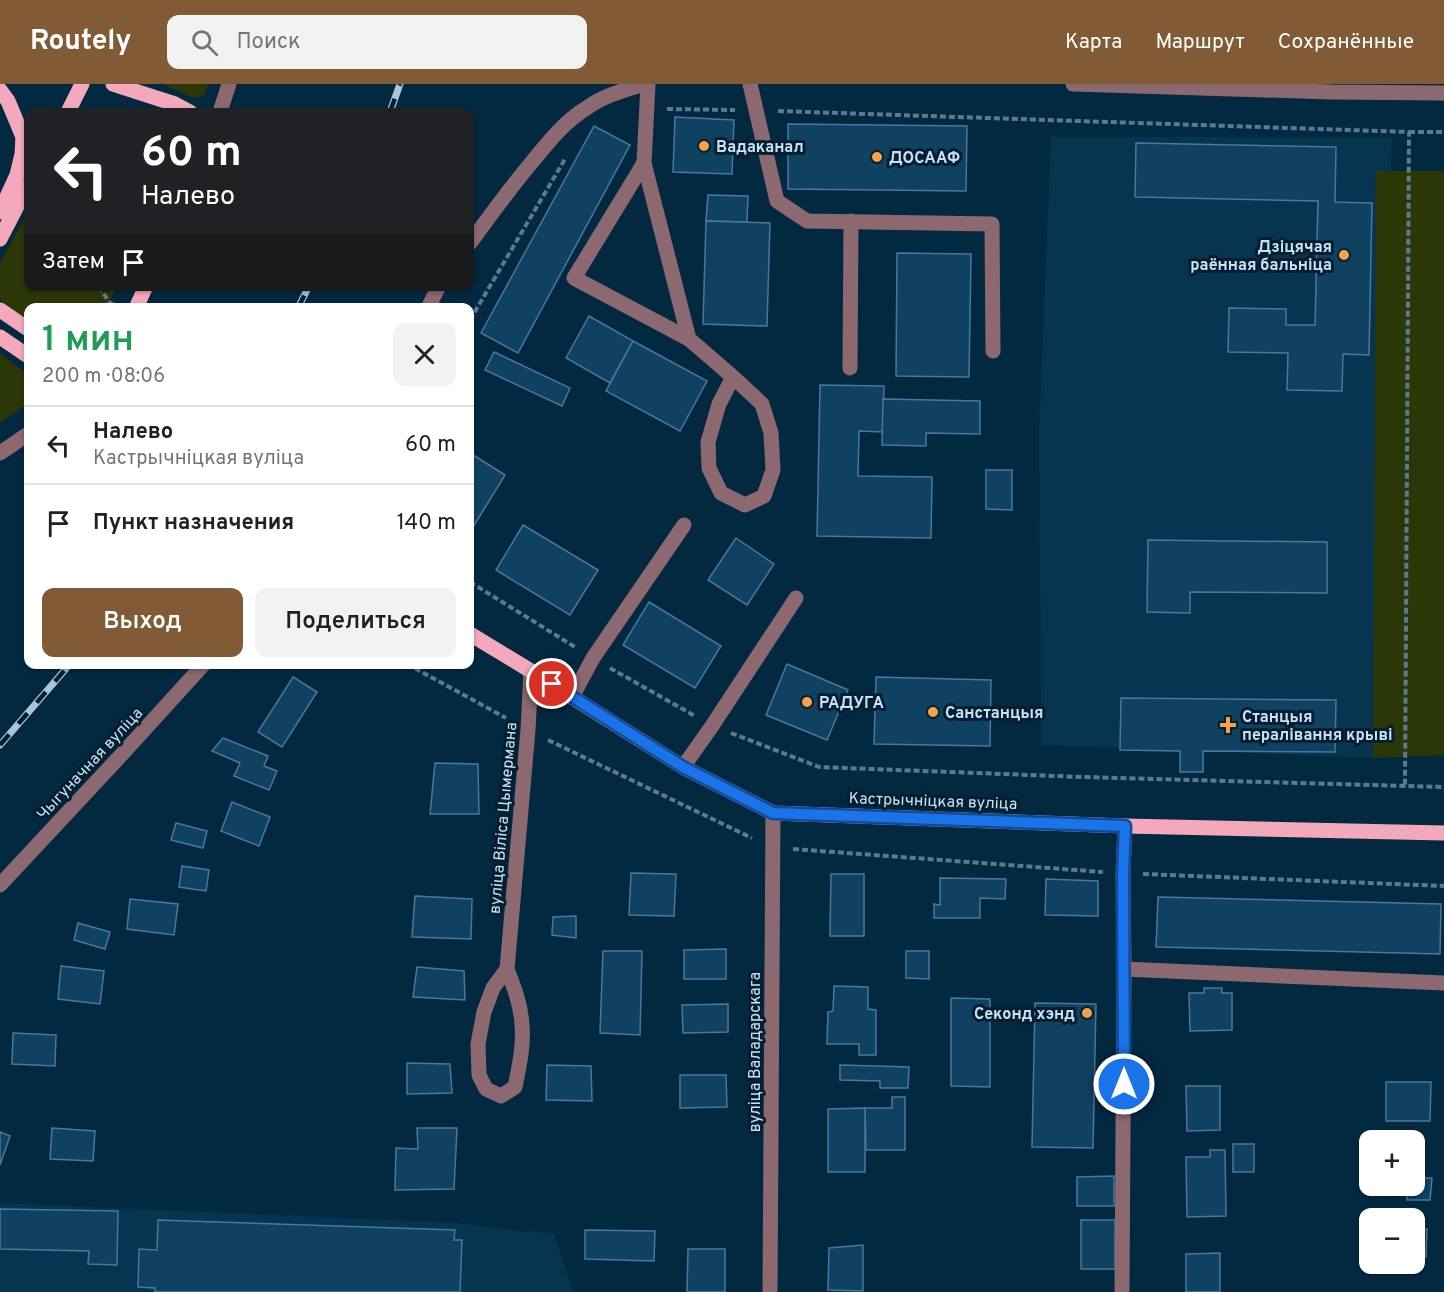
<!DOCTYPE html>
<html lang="ru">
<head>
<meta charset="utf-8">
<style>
	:root { --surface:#fff; --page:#f2f2f2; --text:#202124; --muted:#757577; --line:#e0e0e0; --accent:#815b35 }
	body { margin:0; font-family:Overpass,sans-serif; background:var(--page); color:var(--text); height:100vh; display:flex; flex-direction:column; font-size:22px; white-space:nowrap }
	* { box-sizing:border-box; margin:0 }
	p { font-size:20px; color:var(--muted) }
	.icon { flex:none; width:33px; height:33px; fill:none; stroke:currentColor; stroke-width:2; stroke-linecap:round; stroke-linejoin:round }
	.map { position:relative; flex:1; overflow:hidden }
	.panel { position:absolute; left:24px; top:219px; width:450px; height:366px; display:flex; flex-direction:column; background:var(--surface); border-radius:12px; box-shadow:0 2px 4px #0004 }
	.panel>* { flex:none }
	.hud { position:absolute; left:24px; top:24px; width:450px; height:183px; border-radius:12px; box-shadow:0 2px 4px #0004; background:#202124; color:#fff; overflow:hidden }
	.buttons { position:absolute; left:1359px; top:1046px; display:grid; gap:12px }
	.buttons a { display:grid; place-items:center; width:66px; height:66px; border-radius:12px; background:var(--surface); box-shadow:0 2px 4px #0004; font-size:30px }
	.pin { position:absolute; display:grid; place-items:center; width:51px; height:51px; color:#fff; margin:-26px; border:3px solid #fff; border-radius:50%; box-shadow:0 2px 6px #0007 }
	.me { position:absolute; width:66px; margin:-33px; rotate:0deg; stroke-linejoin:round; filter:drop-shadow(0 0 4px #0008) }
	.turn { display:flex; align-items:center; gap:21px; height:126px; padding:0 18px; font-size:27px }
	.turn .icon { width:78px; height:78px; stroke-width:2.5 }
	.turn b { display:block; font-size:42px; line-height:51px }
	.then { display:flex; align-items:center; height:57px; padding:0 18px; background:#0003; gap:12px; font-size:22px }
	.round { display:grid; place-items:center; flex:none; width:63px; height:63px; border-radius:12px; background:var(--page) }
	.headline { display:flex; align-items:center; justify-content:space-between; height:102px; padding:0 18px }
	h1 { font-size:36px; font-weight:600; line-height:45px; color:#1e9e55 }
	.primary-button { display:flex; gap:12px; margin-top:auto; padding:12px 18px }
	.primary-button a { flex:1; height:69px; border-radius:12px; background:var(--accent); color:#fff; font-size:24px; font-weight:600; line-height:69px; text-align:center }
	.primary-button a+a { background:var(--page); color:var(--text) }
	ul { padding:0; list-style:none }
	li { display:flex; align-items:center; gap:18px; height:78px; padding:0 18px; border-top:2px solid var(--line) }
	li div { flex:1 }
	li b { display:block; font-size:22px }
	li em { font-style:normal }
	header { display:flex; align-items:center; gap:36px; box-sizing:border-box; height:84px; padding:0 30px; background:var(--accent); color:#fff }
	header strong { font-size:28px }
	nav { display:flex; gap:33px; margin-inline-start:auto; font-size:21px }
	.search { width:420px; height:54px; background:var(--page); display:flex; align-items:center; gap:15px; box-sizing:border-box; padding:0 21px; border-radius:12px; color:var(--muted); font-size:22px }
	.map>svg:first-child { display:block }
	.built { fill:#07344f }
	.green { fill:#2c3707 }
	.building { fill:#0f4161; stroke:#49789c; stroke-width:1.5 }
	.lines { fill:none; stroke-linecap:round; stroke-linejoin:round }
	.path { stroke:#5b7a91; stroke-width:4; stroke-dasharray:6 3; stroke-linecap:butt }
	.minor { stroke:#8c6871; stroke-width:15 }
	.major { stroke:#f3a8bb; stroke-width:15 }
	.rail-casing { stroke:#aac4d9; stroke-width:7 }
	.rail { stroke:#061f30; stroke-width:4.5; stroke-dasharray:14; stroke-linecap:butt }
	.route-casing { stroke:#114b97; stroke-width:15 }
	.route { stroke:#1a73e8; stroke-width:10 }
	.poi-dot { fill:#f8a14a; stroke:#061f30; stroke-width:2 }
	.labels { text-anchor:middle; stroke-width:6; stroke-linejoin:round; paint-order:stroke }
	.poi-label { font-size:16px; font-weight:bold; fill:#c9e1f5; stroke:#061f30; text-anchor:start }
	.street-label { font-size:16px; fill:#c9e1f5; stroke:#061f30 }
</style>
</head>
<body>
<header>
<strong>Routely</strong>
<div class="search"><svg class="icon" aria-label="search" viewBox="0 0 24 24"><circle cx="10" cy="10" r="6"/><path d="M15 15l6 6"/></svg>Поиск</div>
<nav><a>Карта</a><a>Маршрут</a><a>Сохранённые</a></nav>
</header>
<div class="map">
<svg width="1444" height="1208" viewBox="0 0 1444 1208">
	<rect width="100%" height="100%" fill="#032941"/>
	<g class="built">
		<path d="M1051,53H1392L1385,353L1373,674L1041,661L1039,344Z"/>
		<path d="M0,1119L457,1139L521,1147L554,1149L573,1208H0Z"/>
	</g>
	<g class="green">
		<path d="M163,0H208L205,11L193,14Z"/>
		<path d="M1376,87H1444V671L1373,674Z"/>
		<path d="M28,128V202L117,203L106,223L28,224V242L5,222L0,214V182L2,175Z"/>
		<path d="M0,269L28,291V319L0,339Z"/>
	</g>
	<g class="building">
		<path d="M675,33L734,36L732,90L673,88Z"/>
		<path d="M788,40L967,42L966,107L788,105Z"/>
		<path d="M594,42L630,61L518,269L481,249Z"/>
		<path d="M1136,59L1336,63L1335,118L1372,119L1369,271L1343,270L1342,307L1287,306L1288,269L1228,268L1229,224L1286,225V241H1315L1318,117L1135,113Z"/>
		<path d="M708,111L748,112L747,138L706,137Z"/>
		<path d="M706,137L770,139L767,242L703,240Z"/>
		<path d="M897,169L971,170L969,293L896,292Z"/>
		<path d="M589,232L633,257L610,299L566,274Z"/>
		<path d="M633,257L707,297L680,347L606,307Z"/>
		<path d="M494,268L570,304L562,322L485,286Z"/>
		<path d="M820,301L884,302L883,348L859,347L858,392L932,393L931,454L817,452Z"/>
		<path d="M883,315L980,317V350L926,349V362L882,361Z"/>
		<path d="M470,369L505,391L470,448Z"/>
		<path d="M986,386H1012V426L986,425Z"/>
		<path d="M523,441L598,486L570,531L496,486Z"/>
		<path d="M736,454L774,480L747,521L708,496Z"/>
		<path d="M1148,456L1327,458V509L1190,508V529L1147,528Z"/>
		<path d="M649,518L721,562L695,604L623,561Z"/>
		<path d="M787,580L848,606L827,656L766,631Z"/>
		<path d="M293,593L317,608L282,663L258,648Z"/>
		<path d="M876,593L991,596L990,662L874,660Z"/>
		<path d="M1121,614L1336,616L1335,668L1203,667V688H1180V667L1120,666Z"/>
		<path d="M223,654L268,672L264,682L277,687L269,706L234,692L240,679L212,667Z"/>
		<path d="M435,679L478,680L479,730H430Z"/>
		<path d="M232,718L270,733L259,762L221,747Z"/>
		<path d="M176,739L207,747L203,764L171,756Z"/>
		<path d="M182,782L209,786L206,807L179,803Z"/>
		<path d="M631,789L676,790L674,832L629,831Z"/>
		<path d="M831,790H864V852H830Z"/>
		<path d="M940,794L1006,795L1005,815L980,814V834H934V820L940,821Z"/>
		<path d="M1046,795L1098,797V832L1045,831Z"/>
		<path d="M415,812L472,815L471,855L412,853Z"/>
		<path d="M1158,813L1441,820L1440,870L1156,863Z"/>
		<path d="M130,815L178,820L174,851L127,845Z"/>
		<path d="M576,832V854L552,851L553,833Z"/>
		<path d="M78,839L110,848L105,865L74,856Z"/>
		<path d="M726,865V895H684V866Z"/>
		<path d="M603,867H642L640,951L600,949Z"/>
		<path d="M906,867H929V895L906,894Z"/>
		<path d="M61,882L104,887L100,920L58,915Z"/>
		<path d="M417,883L464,887L465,916L413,913Z"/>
		<path d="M834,902L868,903V925L876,926V971H859V960H827L828,928L833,927Z"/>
		<path d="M1204,904H1222V909H1232V946L1190,947L1189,909H1204Z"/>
		<path d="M951,914L990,915V1003L951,1002Z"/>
		<path d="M1035,919L1096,920L1093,1064L1032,1063Z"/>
		<path d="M728,920V948L683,949L682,921Z"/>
		<path d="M13,949L56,951L55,982L12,980Z"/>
		<path d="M407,979L450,980L452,1009L407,1010Z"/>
		<path d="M547,981L591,982L592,1017L546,1016Z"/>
		<path d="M840,981L909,983L908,1004H880V997L840,996Z"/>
		<path d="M680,991H726L727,1023L680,1024Z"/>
		<path d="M1386,998H1431L1430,1037H1386Z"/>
		<path d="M1186,1002H1220V1046L1187,1047Z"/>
		<path d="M892,1013H905V1066H866L865,1024H892Z"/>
		<path d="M865,1024V1088H828V1025Z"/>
		<path d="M52,1044L95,1047L93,1077L50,1075Z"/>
		<path d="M417,1044H457L454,1105L395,1106L396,1064L418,1065Z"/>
		<path d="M0,1048L10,1052L0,1081Z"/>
		<rect x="1233" y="1060" width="21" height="28"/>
		<path d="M1210,1066H1225L1226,1132L1187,1133L1186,1073H1210Z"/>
		<path d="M1114,1092V1122H1077V1093Z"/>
		<path d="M1414,1094H1432L1430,1116H1407V1101H1414Z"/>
		<path d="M0,1125L118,1127L117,1181L88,1180L89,1167L0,1165Z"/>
		<path d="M158,1136L455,1146L454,1156H462L460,1208H155V1204L138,1203L139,1165L157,1166Z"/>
		<rect x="1081" y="1136" width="34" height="49"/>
		<path d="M1414,1145H1427L1426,1173L1414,1172Z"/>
		<path d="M585,1146L655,1147L654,1177L585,1175Z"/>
		<path d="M863,1161V1207L828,1206L829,1164Z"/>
		<path d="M688,1165H725V1208H687Z"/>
		<path d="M1220,1169V1208H1186V1170Z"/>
	</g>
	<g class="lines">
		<g class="path">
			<path d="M667,25L735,26"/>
			<path d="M778,27L1409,48L1405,702"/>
			<path d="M1409,48H1444"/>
			<path d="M99,202L109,218L116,222"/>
			<path d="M470,236L565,75"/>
			<path d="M470,498L575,563"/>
			<path d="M407,580L506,634"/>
			<path d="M610,584L695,632"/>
			<path d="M731,649L819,683L1082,693L1444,703"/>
			<path d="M548,656L752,754"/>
			<path d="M793,765L1103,788"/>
			<path d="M1143,790L1444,802"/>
		</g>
		<g class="minor">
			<path d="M648,0L644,79L689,255L733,293L762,320L771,349L773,386L764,412L745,421L721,409L709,384L708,358L719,320L733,293"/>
			<path d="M750,0L777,117L807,137L992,140L993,267"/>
			<path d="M1073,0L1331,8L1444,9"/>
			<path d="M220,28L229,0"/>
			<path d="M644,79L574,194L689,255"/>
			<path d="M470,159C490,132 510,104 532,78C549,57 565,37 588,23C605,11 625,6 644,0"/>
			<path d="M428,224L439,202"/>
			<path d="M850,284L851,137"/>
			<path d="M0,369L28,350"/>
			<path d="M572,613L593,574L684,441"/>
			<path d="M683,683L712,642L796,514"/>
			<path d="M0,801L124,668L204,580"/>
			<path d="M507,885L493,904L484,928L478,960L479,991L486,1005L501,1012L515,1003C519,983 524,961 522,941C521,921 514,903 507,885L528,646L531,587"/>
			<path d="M1124,885L1444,899"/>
			<path d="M770,1208L773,729"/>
			<path d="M1122,1208L1124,885L1123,789L1125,742"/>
		</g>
		<g class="major">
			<path d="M113,0L175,20L190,28"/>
			<path d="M0,6L8,17L23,53L22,70L17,91L0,128"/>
			<path d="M68,28L82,0"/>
			<path d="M0,155L28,101"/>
			<path d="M136,224L146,202"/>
			<path d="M0,226L28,245"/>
			<path d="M0,253L28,272"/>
			<path d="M470,550L531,587L683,683L773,729L1125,742L1444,749"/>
		</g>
		<defs>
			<g id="rail">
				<path d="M390,28L400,0"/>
				<path d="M298,224L309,202"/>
				<path d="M0,661L70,580"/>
			</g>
		</defs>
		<use href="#rail" class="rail-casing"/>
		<use href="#rail" class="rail"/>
	</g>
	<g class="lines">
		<defs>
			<path id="route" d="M552,600L683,683L773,729L1125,742L1123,789L1124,1000"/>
		</defs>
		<use href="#route" class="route-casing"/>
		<use href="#route" class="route"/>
	</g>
	<g class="poi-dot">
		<circle cx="704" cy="62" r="6"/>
		<circle cx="877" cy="73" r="6"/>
		<circle cx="1344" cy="171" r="6"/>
		<circle cx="807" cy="618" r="6"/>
		<circle cx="933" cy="628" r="6"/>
		<path d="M1225 632h6v6h6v6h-6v6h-6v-6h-6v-6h6z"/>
		<circle cx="1087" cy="929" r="6"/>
	</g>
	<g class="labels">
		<g class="poi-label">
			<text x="716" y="68">Вадаканал</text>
			<text x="889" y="79">ДОСААФ</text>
			<text x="1332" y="168" text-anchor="end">Дзіцячая<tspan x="1332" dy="18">раённая бальніца</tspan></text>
			<text x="819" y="624">РАДУГА</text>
			<text x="945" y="634">Санстанцыя</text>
			<text x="1242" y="638">Станцыя<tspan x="1242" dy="18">пералівання крыві</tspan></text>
			<text x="1075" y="935" text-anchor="end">Секонд хэнд</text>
		</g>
		<g class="street-label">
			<text transform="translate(89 679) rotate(-47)" y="6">Чыгуначная вуліца</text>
			<text transform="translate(933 716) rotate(2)" y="6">Кастрычніцкая вуліца</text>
			<text transform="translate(502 734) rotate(-85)" y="6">вуліца Віліса Цымермана</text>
			<text transform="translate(754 968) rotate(-90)" y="6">вуліца Валадарскага</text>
		</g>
	</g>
</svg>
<div class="buttons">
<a>+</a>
<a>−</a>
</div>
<div class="pin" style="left:552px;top:600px;background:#d93025"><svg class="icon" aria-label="arrive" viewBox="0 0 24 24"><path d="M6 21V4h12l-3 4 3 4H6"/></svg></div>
<svg class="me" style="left:1124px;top:1000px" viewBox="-20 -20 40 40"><circle r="17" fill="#1a73e8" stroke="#fff" stroke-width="3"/><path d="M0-11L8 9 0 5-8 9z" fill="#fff"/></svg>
<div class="hud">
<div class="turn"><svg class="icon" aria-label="left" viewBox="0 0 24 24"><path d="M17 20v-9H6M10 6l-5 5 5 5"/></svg><div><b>60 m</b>Налево</div></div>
<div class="then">Затем<svg class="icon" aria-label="arrive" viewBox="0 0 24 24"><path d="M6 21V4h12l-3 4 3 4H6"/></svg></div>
</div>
<section class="panel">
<div class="headline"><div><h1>1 мин</h1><p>200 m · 08:06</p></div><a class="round"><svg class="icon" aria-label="close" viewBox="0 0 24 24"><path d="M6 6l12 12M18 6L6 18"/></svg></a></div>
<ul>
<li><svg class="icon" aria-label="left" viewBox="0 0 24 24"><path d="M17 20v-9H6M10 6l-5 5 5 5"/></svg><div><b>Налево</b><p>Кастрычніцкая вуліца</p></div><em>60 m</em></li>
<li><svg class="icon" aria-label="arrive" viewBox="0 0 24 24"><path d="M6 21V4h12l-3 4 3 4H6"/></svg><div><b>Пункт назначения</b></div><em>140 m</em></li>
</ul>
<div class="primary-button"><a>Выход</a><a>Поделиться</a></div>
</section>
</div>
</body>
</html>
